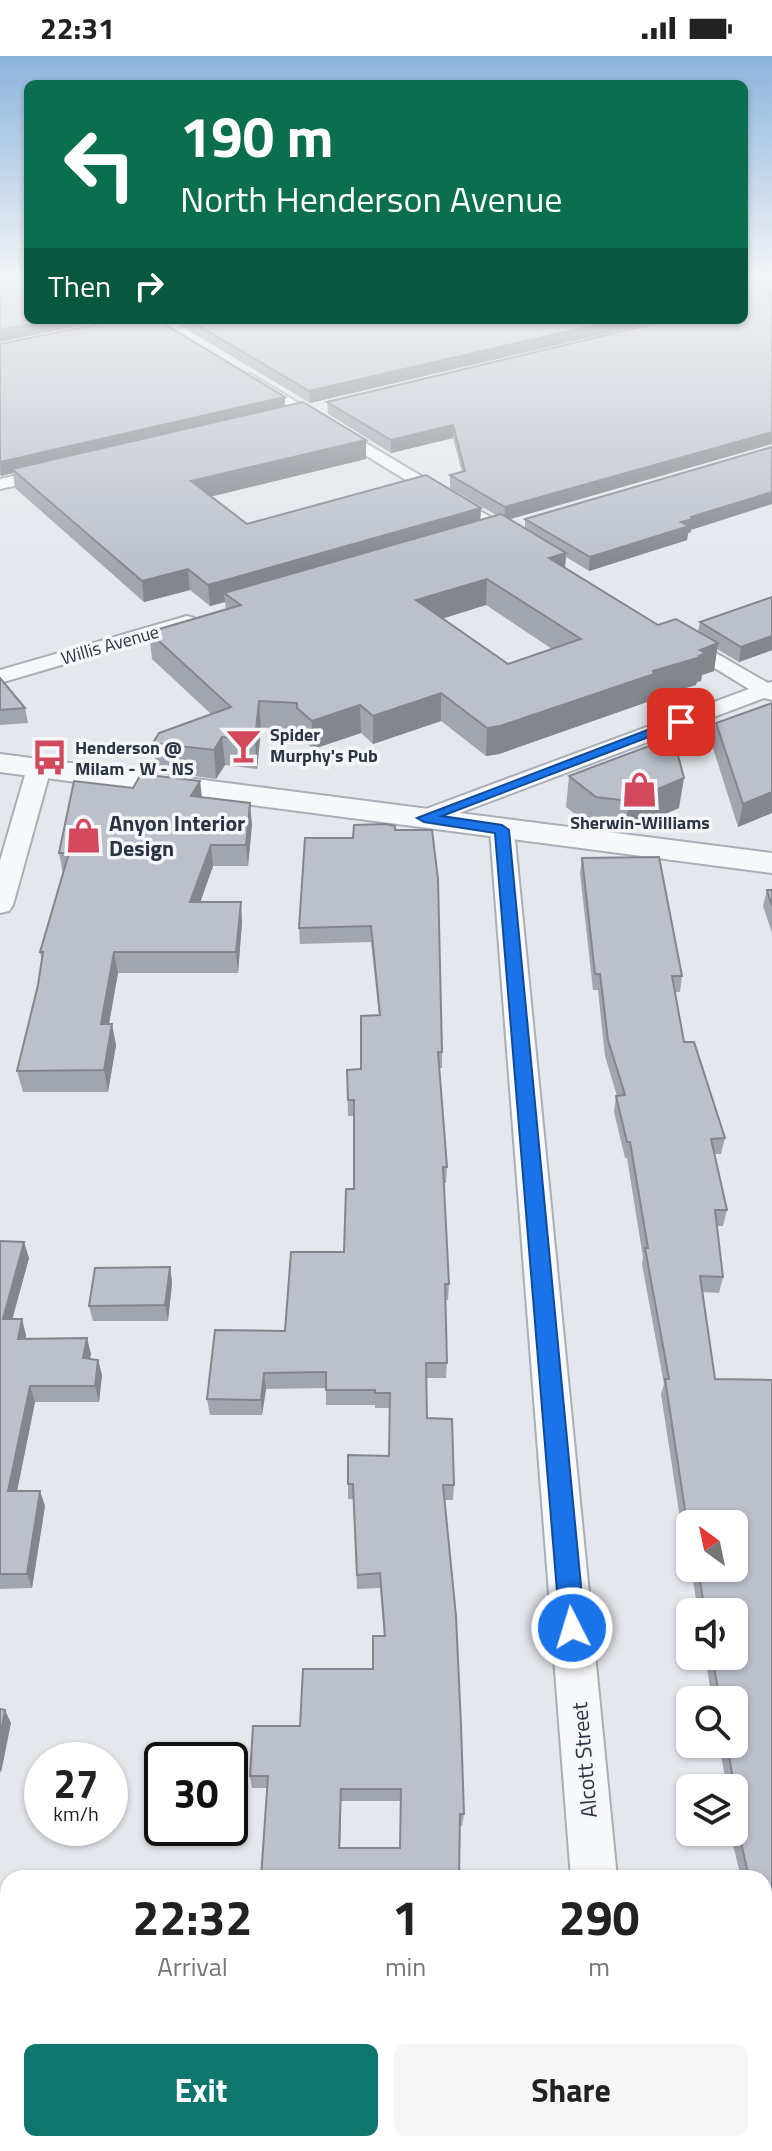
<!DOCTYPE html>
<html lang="en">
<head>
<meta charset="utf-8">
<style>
	:root { --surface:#fff; --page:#f6f6f6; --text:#222; --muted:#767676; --accent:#0f766e }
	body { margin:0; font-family:"Titillium Web",sans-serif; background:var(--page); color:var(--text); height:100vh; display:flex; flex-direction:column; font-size:30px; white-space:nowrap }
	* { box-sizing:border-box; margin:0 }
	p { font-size:26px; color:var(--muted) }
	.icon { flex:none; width:44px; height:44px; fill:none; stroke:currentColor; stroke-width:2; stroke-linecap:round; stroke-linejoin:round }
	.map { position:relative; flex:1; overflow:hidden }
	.details { position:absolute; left:0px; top:1814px; width:772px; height:282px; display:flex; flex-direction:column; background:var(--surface); border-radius:24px 24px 0 0; box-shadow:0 2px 6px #0004 }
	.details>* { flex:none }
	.hud { position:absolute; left:24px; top:24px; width:724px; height:244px; border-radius:12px; box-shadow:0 2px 6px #0004; background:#0b6e4f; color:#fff; overflow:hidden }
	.needle { width:52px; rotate:327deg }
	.buttons { position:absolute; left:676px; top:1454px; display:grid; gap:16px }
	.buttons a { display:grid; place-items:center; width:72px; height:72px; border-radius:12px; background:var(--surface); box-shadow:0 2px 6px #0004; font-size:40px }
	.speed { position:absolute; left:24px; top:1686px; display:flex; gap:16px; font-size:40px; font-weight:700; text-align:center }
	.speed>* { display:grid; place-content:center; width:104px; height:104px; border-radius:50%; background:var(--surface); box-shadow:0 2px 6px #0004; line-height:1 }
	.speed small { font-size:20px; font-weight:400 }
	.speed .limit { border:4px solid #111; border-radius:12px; background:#fff; color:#111 }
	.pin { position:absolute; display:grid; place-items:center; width:68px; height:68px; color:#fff; margin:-34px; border-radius:16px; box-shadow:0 4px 12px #0006 }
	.me { position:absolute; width:88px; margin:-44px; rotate:355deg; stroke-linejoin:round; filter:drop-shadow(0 0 6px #0008) }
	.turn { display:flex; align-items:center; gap:28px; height:168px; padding:0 24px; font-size:36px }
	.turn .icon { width:104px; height:104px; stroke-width:2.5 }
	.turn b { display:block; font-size:56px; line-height:68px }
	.then { display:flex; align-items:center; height:76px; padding:0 24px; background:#0003; gap:16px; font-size:30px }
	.eta { display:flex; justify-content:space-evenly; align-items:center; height:136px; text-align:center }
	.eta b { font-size:48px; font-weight:700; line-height:56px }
	.button { display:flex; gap:16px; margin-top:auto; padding:16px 24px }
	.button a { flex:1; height:92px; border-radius:12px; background:var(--accent); color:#fff; font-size:32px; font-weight:700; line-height:92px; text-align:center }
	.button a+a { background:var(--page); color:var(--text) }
	.status { display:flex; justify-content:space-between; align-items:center; height:56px; padding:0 40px; background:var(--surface); direction:ltr }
	.status svg { height:22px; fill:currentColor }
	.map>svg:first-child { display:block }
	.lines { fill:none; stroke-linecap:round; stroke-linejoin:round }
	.minor-casing { stroke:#a9aeb7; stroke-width:4 }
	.tertiary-casing { stroke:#a9aeb7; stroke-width:4 }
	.minor { fill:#f7f8fa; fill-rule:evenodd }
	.tertiary { fill:#f7f8fa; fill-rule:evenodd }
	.wall { fill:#a1a5ae; fill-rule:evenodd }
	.shaded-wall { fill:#83868d }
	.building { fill:#bbc0ca; stroke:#83868d; stroke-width:2; fill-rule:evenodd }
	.route { fill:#1a73e8; stroke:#114b97; stroke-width:2 }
	.labels { text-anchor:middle; stroke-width:7; stroke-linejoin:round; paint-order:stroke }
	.far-street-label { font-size:18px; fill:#2b3445; stroke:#f4f6f9 }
	.far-poi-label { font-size:18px; font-weight:bold; fill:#2b3445; stroke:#f4f6f9; text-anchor:start }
	.poi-label { font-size:22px; font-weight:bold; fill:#2b3445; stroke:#f4f6f9; text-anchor:start }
	.street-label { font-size:22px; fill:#2b3445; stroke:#f4f6f9 }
</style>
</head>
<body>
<div class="status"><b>22:31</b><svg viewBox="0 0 49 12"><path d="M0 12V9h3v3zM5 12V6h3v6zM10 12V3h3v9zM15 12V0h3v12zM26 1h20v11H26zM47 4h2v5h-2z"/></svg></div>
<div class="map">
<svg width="772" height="2095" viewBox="0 0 772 2095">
	<rect width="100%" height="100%" fill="#e4e7ec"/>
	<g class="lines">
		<defs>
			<g id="minor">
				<path d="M250,318L522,480L525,484L522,488H510L245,325V319Z"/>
				<path d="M54,411L60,412L62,416L60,420L0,433V423Z"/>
				<path d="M187,560L194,562L197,566L194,570L0,627V614Z"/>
				<path d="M681,577L768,627L772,626V644L764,642L433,767H415L412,762L415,757L749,633L674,587L671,583Z"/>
				<path d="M39,705L47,707L51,712L13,849L9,855L0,857V805L27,712L31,707Z"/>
				<path d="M502,767L511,769L514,774L617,1822H571L490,774L493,769Z"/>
				<path d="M0,1864L8,1866V1914L0,1912Z"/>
				<path d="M764,2054L772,2057V2095H745L742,2088H764Z"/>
				<path d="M590,2088H642L643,2095H591Z"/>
			</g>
			<path id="tertiary" d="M0,698L772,797V817L0,716Z"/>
		</defs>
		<use href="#minor" class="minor-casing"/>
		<use href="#tertiary" class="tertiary-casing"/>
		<use href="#minor" class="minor"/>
		<use href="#tertiary" class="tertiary"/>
	</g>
	<g class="wall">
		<path d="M744,220H772V236L745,227V229L772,237V388L510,463L525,472V463L691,474V476L688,477L687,484L589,515L566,501L565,512L658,569L698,575L700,566L772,541V594L739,606L717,593L714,615L702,619L701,625L697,626L696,629L651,642L650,645L499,698L486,700L441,665L373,688L361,677L313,693L299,680L298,675L261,673L257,713L225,709L216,723L157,715L153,687L211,658L152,603L149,576L226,554L225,546L210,550L190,534L144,546L15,432L13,417L0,419V288L285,341V350L366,384V403L211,440L247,468L481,452L480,464L496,459L450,432V419L462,416L453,382L391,397L328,358L327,346L744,264ZM486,549L552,593L508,608L443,562Z"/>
		<path d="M171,264H664L310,347Z"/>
		<path d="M0,622L25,652L28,667L0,669Z"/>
		<path d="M772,647V757L738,771L712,689L716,667Z"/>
		<path d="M569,720L679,752L625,775L592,771L566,751Z"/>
		<path d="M200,725L202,741L252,768L248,810H213L200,846L242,866L238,917H118L109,968L116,989L108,1036H23L17,1015L38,929L42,905L40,896L63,818L59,797L133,732Z"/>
		<path d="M395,774L442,996V1012H439L447,1111L446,1127H444L449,1228L448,1244H445L447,1307L446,1322H426L427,1362L454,1429L453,1444H444L464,1758L462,1770H460L459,1822H261L267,1732H252L250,1720L300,1670L373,1613L384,1580L380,1532L357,1533L353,1443H348V1428L389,1400L390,1352H375V1349H326V1332L266,1333L262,1359H210L207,1343L285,1275L344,1196L354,1133V1060H348L347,1014L361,1013L379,959L371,886L300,888L299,872L353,782ZM341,1745H401L400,1792H340Z"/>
		<path d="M582,802L682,920L680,936H675L684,986L725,1082L721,1098H714L727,1154L723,1170H717L723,1221L719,1237L703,1236L715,1323L772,1324V1982H764V1822H741L730,1776H734V1732H727L719,1688H734V1644H712L705,1600H734V1556H698L691,1512H734L690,1468V1506L686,1482H683L661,1338L664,1328L642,1208L643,1201L627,1102H625L614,1056L616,1040H617L605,1000L598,934H593L580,817Z"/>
		<path d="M767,834H772V877L763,850Z"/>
		<path d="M0,1185L29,1202L12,1263L26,1279V1283L91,1298L90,1303L98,1304L102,1319L99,1346H35L17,1435L45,1450L32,1532L0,1533Z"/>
		<path d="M170,1211L172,1227L168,1265H93L89,1250Z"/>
	</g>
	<g class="shaded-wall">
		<path d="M51,264H109L0,286V274Z"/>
		<path d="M616,264H664L310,347L309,335Z"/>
		<path d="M285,341V353L12,413L13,417L1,420L0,406Z"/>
		<path d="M453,369V382L391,397V384Z"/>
		<path d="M772,376V388L504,465L505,451Z"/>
		<path d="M366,384V403L193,445L191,425Z"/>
		<path d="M772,436V448L691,474V476L688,477L687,484L589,515L590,501L691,461Z"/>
		<path d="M481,452L480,472L224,537L225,546L210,550L208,529Z"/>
		<path d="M566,497L564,523L549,502Z"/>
		<path d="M188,513L190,534L144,546L142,525Z"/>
		<path d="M487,523L486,549L416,571V544Z"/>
		<path d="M772,580V594L739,606L741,591Z"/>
		<path d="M718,587L714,615L702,619L701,625L697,626L696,629L651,642L650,645L499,698L486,700L487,672L653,615L700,594Z"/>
		<path d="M441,637V665L373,688V660Z"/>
		<path d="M259,645L261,673L257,713L255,684Z"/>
		<path d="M360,649L361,677L313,693L312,665Z"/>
		<path d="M222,681L225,709L216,723L214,694Z"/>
		<path d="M684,722L679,752L625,775L629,745Z"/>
		<path d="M200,725L202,746L191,740Z"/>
		<path d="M772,736V757L738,771L743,748Z"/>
		<path d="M250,747L252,768L248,810L246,789Z"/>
		<path d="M211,789L213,810L193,867L190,846Z"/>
		<path d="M241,846L242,866L238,917L236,896Z"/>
		<path d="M114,896L118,917L105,989L101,968Z"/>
		<path d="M112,968L116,989L108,1036L104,1014Z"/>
		<path d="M24,1186L29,1202L8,1279L3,1263Z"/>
		<path d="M170,1211L172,1227L168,1265L165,1249Z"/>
		<path d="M22,1263L26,1279L23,1298L18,1283Z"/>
		<path d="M87,1282L91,1298L87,1317L83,1302Z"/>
		<path d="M98,1304L102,1319L99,1346L95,1330Z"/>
		<path d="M264,1317L266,1333L262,1359L261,1344Z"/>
		<path d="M30,1330L35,1346L14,1450L8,1435Z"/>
		<path d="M40,1435L45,1450L32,1532L27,1518Z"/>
		<path d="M5,1654L11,1667L1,1717L0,1714V1680Z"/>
		<path d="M341,1733V1745L340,1803L339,1792Z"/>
	</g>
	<g class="building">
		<path d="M0,220H28V264H51L0,274Z"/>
		<path d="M744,220L745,229L772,237V376L505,451L450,419L465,415L453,369L391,384L327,346L669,264H744Z"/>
		<path d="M758,220H772V224Z"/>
		<path d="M118,264H158L285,341L0,406V288Z"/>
		<path d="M189,264H616L309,335Z"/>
		<path d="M303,346L366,384L191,425L247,468L426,419L481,452L208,529L188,513L142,525L12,413Z"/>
		<path d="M772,391V436L691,461L693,463L681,466L689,470L590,501L525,463Z"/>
		<path d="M501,458L566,497L549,502L658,569L676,563L718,587L700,594L706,597L699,600L701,601L653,615L654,618L500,670L487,672L441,637L373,660L360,649L312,665L297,652V647L259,645L255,684L222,681L214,694L153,687L159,677L231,651L149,576L241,549L224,537ZM487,523L581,583L508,608L416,544Z"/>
		<path d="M772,541V580L741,591L700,566Z"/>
		<path d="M0,622L25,652L0,654Z"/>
		<path d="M772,647V736L743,748L716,667Z"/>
		<path d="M673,681L684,722L629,745L596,741L569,720Z"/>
		<path d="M141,718L200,725L191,740L250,747L246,789H211L190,846H241L236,896H114L101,968H112L104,1014L17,1015L38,929L43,896H40L69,797H59L74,725L133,732Z"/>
		<path d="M386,768L395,770V774H432L438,823L442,996H438L447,1111H443L449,1228H445L447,1307H426L427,1362L452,1363L454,1429H443L456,1560L461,1669L464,1758H460L459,1822H261L268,1720H250L253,1670H300L303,1613H373V1580H385L380,1517L357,1519L353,1428H348V1399L389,1400L390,1337H375V1334H326V1316L264,1317L261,1344L207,1343L215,1274L285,1275L291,1196H344L346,1133H354V1044H348L347,1014L361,1013V960L380,959L371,870L299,872L305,782H353L354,769ZM341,1733H401L400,1792H339Z"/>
		<path d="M659,801L682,920H672L684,986H694L725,1082L711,1083L727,1154H715L723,1221L700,1220L715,1323L772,1324V1973H764V1822H749L734,1755V1741H736L727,1688H734V1644H720L712,1600H734V1556H705L698,1512H734V1468H690L687,1467L665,1323H669L645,1192H648L630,1086H627L616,1040L625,1039L608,984L600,918H595L582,802Z"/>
		<path d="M767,834H772V850Z"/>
		<path d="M0,1185L24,1186L3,1263H22L18,1283L87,1282L83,1302L98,1304L95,1330H30L8,1435H40L27,1518H0Z"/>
		<path d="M170,1211L165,1249L89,1250L95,1212Z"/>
		<path d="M0,1653L5,1654L0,1680Z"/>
		<path d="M275,2088H306L332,2095H273Z"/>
		<path d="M338,2088H377L404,2095H337Z"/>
	</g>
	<linearGradient id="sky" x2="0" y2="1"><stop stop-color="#8bb4dd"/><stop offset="0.43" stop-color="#f3f4f6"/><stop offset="1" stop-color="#f3f4f6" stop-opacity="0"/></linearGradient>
	<rect width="772" height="513" fill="url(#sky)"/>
	<path class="route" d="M676,663L688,666L442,760L502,769L509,774L585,1572L581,1580L572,1584L563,1580L560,1572L495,777L424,766L417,762Z"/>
	<defs>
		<symbol id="bar-bare" viewBox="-9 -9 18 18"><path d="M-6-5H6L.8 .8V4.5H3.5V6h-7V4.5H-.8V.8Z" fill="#d1495b" stroke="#f4f6f9" stroke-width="2.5" paint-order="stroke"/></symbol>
		<symbol id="bus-bare" viewBox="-9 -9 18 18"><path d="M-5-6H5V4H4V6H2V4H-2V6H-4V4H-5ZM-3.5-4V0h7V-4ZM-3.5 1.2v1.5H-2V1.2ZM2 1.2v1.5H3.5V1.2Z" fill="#d1495b" stroke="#f4f6f9" stroke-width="2.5" paint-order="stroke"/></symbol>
		<symbol id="shop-bare" viewBox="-9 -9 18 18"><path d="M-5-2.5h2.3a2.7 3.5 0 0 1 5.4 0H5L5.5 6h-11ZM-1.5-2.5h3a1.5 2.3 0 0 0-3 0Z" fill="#d1495b" stroke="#f4f6f9" stroke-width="2.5" paint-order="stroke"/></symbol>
	</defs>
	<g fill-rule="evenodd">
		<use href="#bar-bare" x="218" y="664" width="51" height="51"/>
		<use href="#bus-bare" x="24" y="676" width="51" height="51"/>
		<use href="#shop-bare" x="614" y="708" width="51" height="51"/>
		<use href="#shop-bare" x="58" y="754" width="51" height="51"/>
	</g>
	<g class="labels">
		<g class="far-street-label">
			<text transform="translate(110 589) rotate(-16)" y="6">Willis Avenue</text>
		</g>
		<g class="far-poi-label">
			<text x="270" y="685">Spider<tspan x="270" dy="21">Murphy's Pub</tspan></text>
			<text x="75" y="698">Henderson @<tspan x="75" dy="21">Milam - W - NS</tspan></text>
			<text x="640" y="773" text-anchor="middle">Sherwin-Williams</text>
		</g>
		<g class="poi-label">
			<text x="109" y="775">Anyon Interior<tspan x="109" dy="25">Design</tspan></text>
		</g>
		<g class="street-label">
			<text transform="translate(584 1704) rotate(-95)" y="8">Alcott Street</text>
		</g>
	</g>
</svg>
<div class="buttons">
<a><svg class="needle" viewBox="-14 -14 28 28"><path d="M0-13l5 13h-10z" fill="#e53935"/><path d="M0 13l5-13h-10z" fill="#767676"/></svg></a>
<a><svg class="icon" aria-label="sound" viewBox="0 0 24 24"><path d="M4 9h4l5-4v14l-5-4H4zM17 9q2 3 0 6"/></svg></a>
<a><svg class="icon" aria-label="search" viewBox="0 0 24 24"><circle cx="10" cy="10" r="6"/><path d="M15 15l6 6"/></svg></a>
<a><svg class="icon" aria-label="layers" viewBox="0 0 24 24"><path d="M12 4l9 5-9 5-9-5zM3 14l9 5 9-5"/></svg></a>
</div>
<div class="speed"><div>27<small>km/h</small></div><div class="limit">30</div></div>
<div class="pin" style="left:681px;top:666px;background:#d93025"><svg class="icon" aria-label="arrive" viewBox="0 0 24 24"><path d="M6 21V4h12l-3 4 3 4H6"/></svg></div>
<svg class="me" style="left:572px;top:1572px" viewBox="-20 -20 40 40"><circle r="17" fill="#1a73e8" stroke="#fff" stroke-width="3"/><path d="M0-11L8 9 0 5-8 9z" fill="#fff"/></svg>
<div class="hud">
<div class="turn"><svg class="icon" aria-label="left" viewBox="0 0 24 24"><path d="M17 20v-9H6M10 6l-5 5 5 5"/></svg><div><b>190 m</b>North Henderson Avenue</div></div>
<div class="then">Then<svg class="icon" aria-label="right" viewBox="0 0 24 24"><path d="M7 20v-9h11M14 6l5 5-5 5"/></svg></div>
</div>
<section class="details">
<div class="eta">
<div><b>22:32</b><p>Arrival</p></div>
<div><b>1</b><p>min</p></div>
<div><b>290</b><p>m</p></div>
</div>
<div class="button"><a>Exit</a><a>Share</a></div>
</section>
</div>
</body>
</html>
